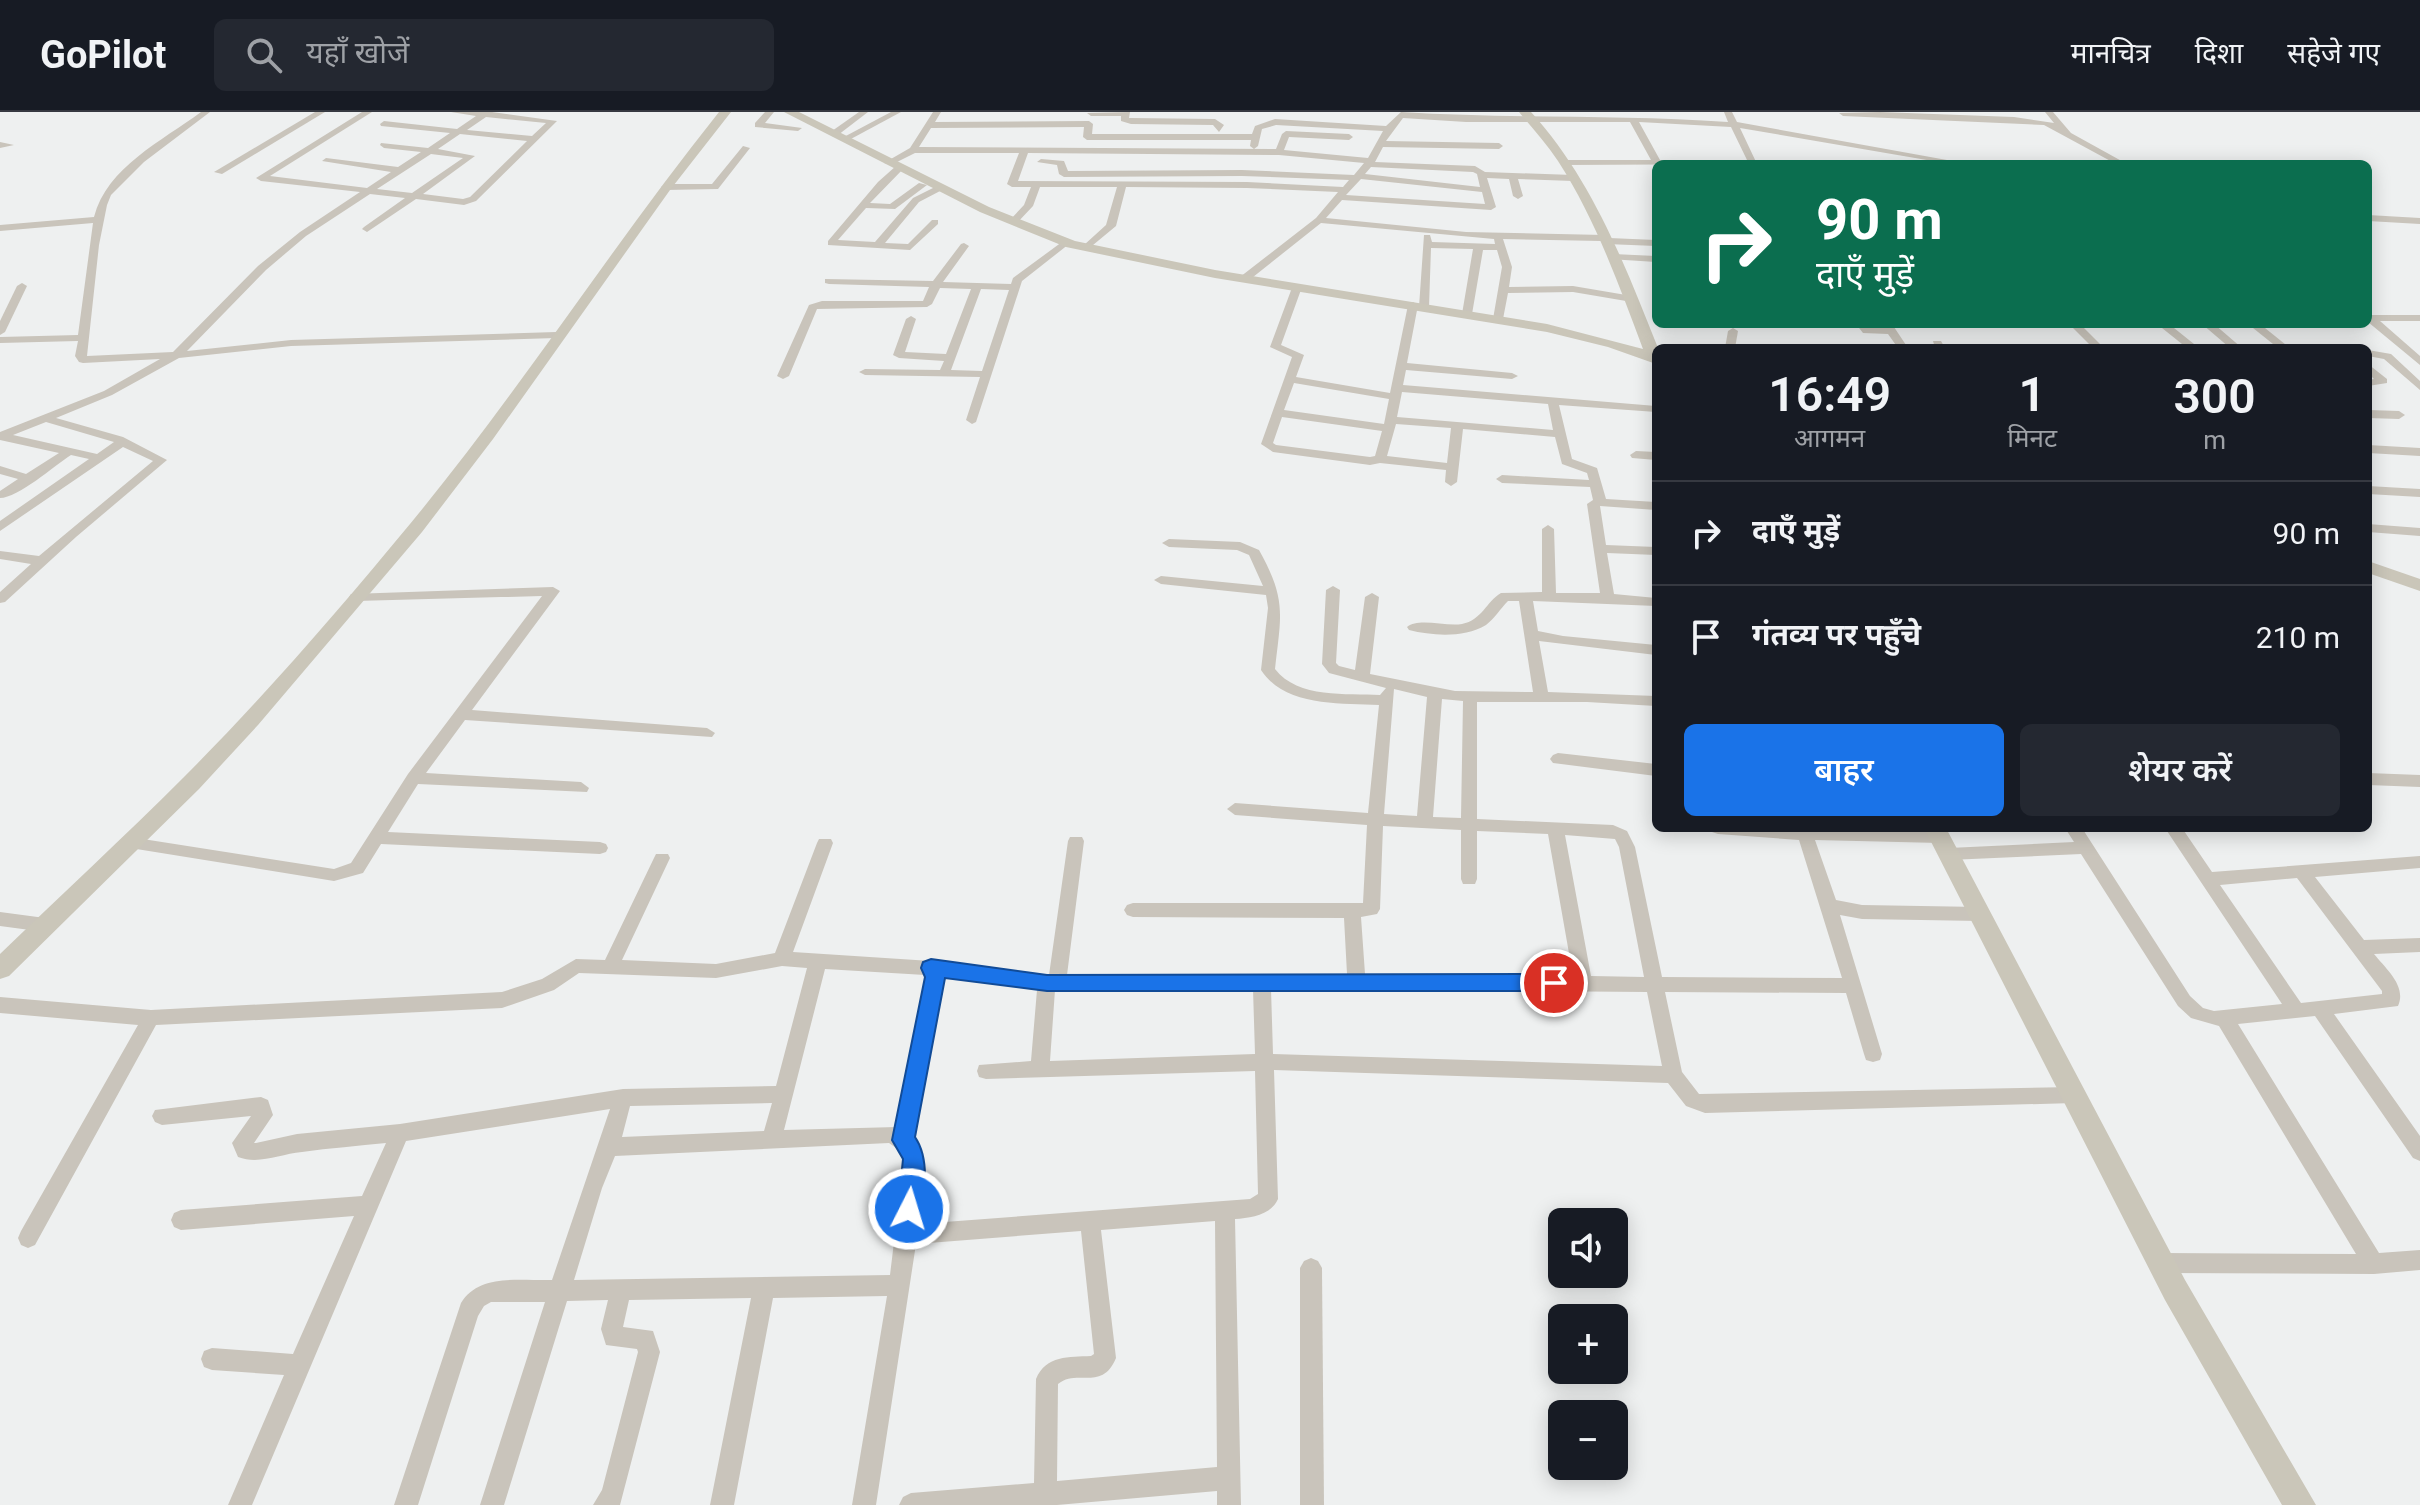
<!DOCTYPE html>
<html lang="hi">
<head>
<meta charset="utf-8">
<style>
	:root { --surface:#171b24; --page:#242831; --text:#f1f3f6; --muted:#9ea1a6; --line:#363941; --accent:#1a73e8 }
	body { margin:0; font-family:Roboto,"Noto Sans Devanagari",sans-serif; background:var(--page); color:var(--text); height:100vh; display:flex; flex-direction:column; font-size:30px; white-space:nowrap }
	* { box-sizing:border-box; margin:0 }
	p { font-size:26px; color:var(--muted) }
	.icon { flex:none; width:44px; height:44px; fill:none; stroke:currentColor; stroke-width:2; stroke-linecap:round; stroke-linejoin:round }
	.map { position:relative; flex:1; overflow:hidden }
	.drawer { position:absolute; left:1652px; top:232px; width:720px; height:488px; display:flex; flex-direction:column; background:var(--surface); border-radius:12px; box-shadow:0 4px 20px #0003 }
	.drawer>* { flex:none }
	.guide { position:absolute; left:1652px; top:48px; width:720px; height:168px; border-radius:12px; box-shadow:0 4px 20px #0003; background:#0b6e4f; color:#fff; overflow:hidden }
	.controls { position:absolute; left:1548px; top:1096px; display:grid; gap:16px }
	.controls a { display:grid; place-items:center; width:80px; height:80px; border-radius:12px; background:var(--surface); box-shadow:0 4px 20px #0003; font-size:40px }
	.pin { position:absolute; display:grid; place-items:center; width:68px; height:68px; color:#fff; margin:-34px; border:4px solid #fff; border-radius:50%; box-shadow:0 2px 8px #0007 }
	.me { position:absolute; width:88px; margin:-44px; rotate:5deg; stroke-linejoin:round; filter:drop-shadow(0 0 6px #0008) }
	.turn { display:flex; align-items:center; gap:28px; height:168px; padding:0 32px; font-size:36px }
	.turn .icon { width:104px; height:104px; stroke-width:2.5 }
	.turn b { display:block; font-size:56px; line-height:68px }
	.eta { display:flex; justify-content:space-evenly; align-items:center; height:136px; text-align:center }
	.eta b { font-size:48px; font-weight:600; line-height:56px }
	.primary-button { display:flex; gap:16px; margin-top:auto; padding:16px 32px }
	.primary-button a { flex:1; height:92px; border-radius:12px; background:var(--accent); color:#fff; font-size:32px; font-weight:600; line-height:92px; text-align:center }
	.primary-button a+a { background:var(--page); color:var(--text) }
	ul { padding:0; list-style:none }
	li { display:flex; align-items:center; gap:24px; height:104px; padding:0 32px; border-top:2px solid var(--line) }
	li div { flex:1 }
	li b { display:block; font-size:30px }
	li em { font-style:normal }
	header { display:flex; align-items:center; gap:48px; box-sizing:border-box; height:112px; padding:0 40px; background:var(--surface); border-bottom:2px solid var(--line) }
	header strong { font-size:38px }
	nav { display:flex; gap:44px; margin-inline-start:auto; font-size:28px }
	.search { width:560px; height:72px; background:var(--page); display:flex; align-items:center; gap:20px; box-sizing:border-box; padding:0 28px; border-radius:12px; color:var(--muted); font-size:30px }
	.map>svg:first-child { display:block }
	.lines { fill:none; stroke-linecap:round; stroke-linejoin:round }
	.street { fill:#c9c4bb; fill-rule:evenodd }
	.secondary { fill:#cac6b9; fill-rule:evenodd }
	.route { fill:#1a73e8; stroke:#114b97; stroke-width:2 }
</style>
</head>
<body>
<header>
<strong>GoPilot</strong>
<div class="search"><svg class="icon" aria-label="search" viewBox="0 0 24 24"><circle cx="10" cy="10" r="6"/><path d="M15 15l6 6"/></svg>यहाँ खोजें</div>
<nav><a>मानचित्र</a><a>दिशा</a><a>सहेजे गए</a></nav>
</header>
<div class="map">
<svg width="2420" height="1393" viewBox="0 0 2420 1393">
	<rect width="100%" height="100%" fill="#eef0f0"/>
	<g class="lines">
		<g class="street">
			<path d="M201,0H210L144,50L111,83L107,93L99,133L87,244L173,240L258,154L300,120L360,80L261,69L256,66L362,0H372L270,64L367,76L391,60L322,49L326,46L398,55L421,40L384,36L380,33L381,31L428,36L450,21L381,14L380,12L384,9L457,17L476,4L451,0H492L557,9L476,89L464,93L416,87L367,120L362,117L364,115L405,86L370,82L306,124L266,158L187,239L291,228L556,220L561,223L556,226L291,234L179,246L112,283L56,306L123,325L167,348L76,425L5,490L0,491V480L31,452L0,447V439L39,444L153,349L123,335L0,419V409L89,347L71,343C54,354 18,386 0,386V379L18,367L0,362V354L26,362L59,341L0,328V320L104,279L160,247L83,251L79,250L75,244L78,229L0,231V225L78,223L93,111L0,119V113L94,105C107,55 162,29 201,0ZM486,5L546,11L532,24L467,18ZM460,22L527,29L470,85L463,87L423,82L475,44L438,37ZM431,42L463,46L412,81L377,77ZM46,310L114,330L97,342L13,323Z"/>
			<path d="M315,0H325L222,62L214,60Z"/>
			<path d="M765,0H774L765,11L802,16L798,19L755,15V11Z"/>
			<path d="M859,0H868L838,23H832V19Z"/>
			<path d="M891,0H901L849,28L842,26Z"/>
			<path d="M933,0H941L935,10L1089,9L1093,12L1092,22H1252L1255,14L1275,7L1386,14L1401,0C1510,7 1619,2 1728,10L1724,0H1732L1737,10L1969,52H1950L1740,16L1757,52L1564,53L1561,52V48H1651L1630,10H1466L1403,6L1386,29L1499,31L1503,34L1499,37L1383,35L1375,50L1475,54L1485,60L1573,63L1578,66L1573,69L1518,67L1523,84L1518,87L1513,84L1509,67L1487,66L1496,95L1491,98L1342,88L1326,106L1466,120L1604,123L1609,126L1656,128V134L1606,132L1601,129L1503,127L1512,155L1509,175L1573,174L1632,184L1637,187L1632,190L1573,180L1508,181L1503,207L1498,210L1493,207L1502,155L1497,138H1483L1472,202L1467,205L1462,202L1473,137L1431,136L1429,195L1424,198L1419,195L1424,123H1430L1432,130L1495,132L1494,127L1321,111L1248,169H1240V165L1316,106L1338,80L1247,76L1126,75L1116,114L1087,138L1082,135L1084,133L1106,113L1117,75H1040L1033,94L1016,112H1010V108L1024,93L1031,75H1012L1007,72L1019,41H915L891,53L884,51L910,36ZM1639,10L1731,15L1747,48H1660ZM1276,13L1383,19L1368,46L1284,38L1289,25L1349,28L1353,25L1349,22L1286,19L1282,22L1276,37L919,35L931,16L1084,15L1083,25L1087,28H1251L1250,34L1254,37L1258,34L1262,17ZM1028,41L1279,43L1364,51L1354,63L1242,58L1068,59L1064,49L1041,47L1037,50L1057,53L1059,62L1064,65L1242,64L1349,68L1343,75L1247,70L1018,69ZM1371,55L1473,60L1477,62L1480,75L1365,62ZM1361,67L1482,80L1485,92L1346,83Z"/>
			<path d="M1130,0L1129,6H1131L1215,7L1224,13L1219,20L1213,13L1131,12L1121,9V4H1091L1087,1Z"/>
			<path d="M1880,0L2014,5L2054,11L2045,0H2053L2071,21L2127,52H2116L2044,13L1843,4L1839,1Z"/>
			<path d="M0,30L14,33L0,36Z"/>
			<path d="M743,34L750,36L718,77L666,78L661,75L666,72H712Z"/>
			<path d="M896,54L904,56L870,91L890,92L919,71L927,73L895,97L866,96L838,128L875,130L913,86L939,73L944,76L942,78L919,90L885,131L908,132L932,108H938V112L910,138L828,133V129L878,70Z"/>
			<path d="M2368,103L2420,106V112L2368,109Z"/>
			<path d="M1066,127L1071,130L1069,132L1022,169L976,310L972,312L966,308L980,265L865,263L859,260L865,257L940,258L944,249L899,246L893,243L906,207L911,204L916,207L905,240L946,242L971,177L940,176L932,192L927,195L817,197L789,264L783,267L777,264L809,193L822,189H923L929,175L829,172L825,171V167L933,169L961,132L964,131L969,134L943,170L1011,172L1013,166ZM981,177L1009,178L982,259L951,258Z"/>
			<path d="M1613,142L1656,144V150L1609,147V143Z"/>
			<path d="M22,171L27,174L5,220L0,223V209L17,174Z"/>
			<path d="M1293,173L1302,175L1281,233L1304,243L1296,265L1390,281L1408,193L1413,190L1418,193L1407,251L1512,261L1518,264L1512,267L1406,258L1403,273L1656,294V300L1559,293L1572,347L1597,356L1606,387L1656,390V398L1600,394L1606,433L1656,435V443L1607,441L1614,482L1656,486V494L1533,489L1538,519L1563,524L1656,533V543L1539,529L1548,580L1656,584V594L1587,590H1477V707L1613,713L1627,719L1635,735L1662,865L1842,866L1799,728L1718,722L1712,720L1710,716L1940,719L1946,721L1948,725L1946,729L1940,731L1815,728L1836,788L1862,793L1980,795L1986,797L1989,802L1986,807L1980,809L1862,807L1840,803L1882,942L1880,948L1873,950L1866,948L1864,942L1846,881L1665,880L1682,960L1699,982L2074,975L2081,977L2084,983L2081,989L2074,991L1705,1001L1686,994L1668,971L1274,958L1278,1087C1271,1103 1251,1106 1235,1107L1241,1393H1217V1379L1057,1393H899L903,1385L911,1381L1034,1371L1036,1267C1046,1243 1069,1245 1091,1244L1094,1242L1081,1119L916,1132L876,1393H852L887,1184L773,1186L734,1393H710L751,1186L629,1188L623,1215L653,1219L660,1240L620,1393H593L602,1378L638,1240L637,1237L606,1233L601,1217L608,1188L567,1189L504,1393H480L545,1190H491L484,1194L478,1204L418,1393H394L461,1191C479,1161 521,1169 552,1168L610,997L406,1029L252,1393H228L284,1263L212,1258L204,1255L201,1247L204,1239L212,1236L293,1242L354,1104L181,1118L174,1115L171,1108L174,1101L181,1098L362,1084L386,1031C358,1034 330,1036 302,1040C280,1042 259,1053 238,1045L232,1031L251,1004L162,1013L155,1010L152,1004L155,998L261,985L268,988L273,1003L254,1031H256L297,1022L400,1012L623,977L776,974L807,856L782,854L716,866L579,861L554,878L502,896L156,913L35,1133L28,1136L21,1133L18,1126L21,1119L138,913L0,901V885L151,898L502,880L542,867L576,847L605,848L654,746L656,742H668L670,746L622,848L716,852L775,841L817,731L819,727H831L833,731L793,840L931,849L1026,863H1049L1068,729L1070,725H1082L1084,729L1067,863L1347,862L1344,806L1133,805L1127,803L1124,798L1127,793L1133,791H1363L1367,713L1235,703L1227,697L1235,691L1368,701L1379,593C1339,591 1285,595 1261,558L1268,496L1266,483L1161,472L1154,468L1161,464L1263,474L1249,443L1237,438L1169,435L1162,431L1169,427L1240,430L1259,438C1287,488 1281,503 1275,557C1298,587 1347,581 1380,583L1386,576L1329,561L1322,552L1326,478L1333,474L1340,478L1336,551L1339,554L1355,558L1365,485L1372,481L1379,485L1370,562L1455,579L1533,580L1519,489H1508C1500,497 1495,506 1486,513C1464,526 1433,524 1409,518L1407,515C1419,505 1446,515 1462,512C1482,508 1486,490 1501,481L1542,480V417L1548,413L1554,417L1556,481H1600L1587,392L1593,388L1590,375L1502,371L1496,367L1502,363L1589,368L1587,361L1562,352L1555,325L1463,317L1457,370L1451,374L1445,370L1446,358L1380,351L1370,353L1273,340L1261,332L1292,245L1270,235ZM1294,271L1389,287L1384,312L1284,298ZM1402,280L1548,292L1553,318L1397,305ZM1282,305L1382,319L1375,344L1370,345L1276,333L1273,331ZM1396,312L1451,316L1447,351L1387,344ZM1394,577L1427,585L1417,704L1384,702ZM1442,587L1463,589L1461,706L1433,705ZM1383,714L1461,718V767L1463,772H1475L1477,767V719L1548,722L1573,864L1365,862L1361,805L1377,802L1380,797ZM1565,723L1615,727L1619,735L1644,865L1591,864ZM825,857L925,863L897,1015L784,1018ZM944,865L1037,878L1031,949L979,953L977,959L979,965L986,967L1255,959L1258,1082L1250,1087L918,1112L924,1047L914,1026ZM1253,877L1255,942L1050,949L1055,878ZM1271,877L1647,880L1662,954L1273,942ZM772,991L764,1019L622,1025L630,994ZM889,1031L902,1040L904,1047L890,1163L574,1168L602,1076L615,1044ZM1215,1109L1217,1355L1057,1369L1058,1272C1077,1256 1102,1280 1116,1246L1101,1118Z"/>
			<path d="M2368,203H2420V209H2380L2420,244V253L2368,210Z"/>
			<path d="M1856,212H1867L1870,216H1884L1882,212H1892L1908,236H1898L1888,222L1863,221Z"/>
			<path d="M2069,212H2080L2104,236H2093Z"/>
			<path d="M2157,212H2169L2199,236H2187Z"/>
			<path d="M2202,212H2214L2242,236H2230Z"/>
			<path d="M2248,212H2260L2290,236H2278Z"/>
			<path d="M1733,216L1738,219L1735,236H1725L1728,219Z"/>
			<path d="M1933,229H1941L1945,236H1935Z"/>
			<path d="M2368,238L2391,242L2420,269V278L2384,247L2368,244Z"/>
			<path d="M2368,252L2387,267V271L2368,274V268L2374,267L2368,261Z"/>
			<path d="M2368,298L2399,299L2405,303L2399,307L2368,306Z"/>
			<path d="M2368,333L2420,336V344L2368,341Z"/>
			<path d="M1636,339L1656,340V348L1632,346L1630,343Z"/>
			<path d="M2368,374L2420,377V385L2368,382Z"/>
			<path d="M2368,412L2420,416V424L2368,420Z"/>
			<path d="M553,475L560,479L472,598L707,616L715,621L712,625L465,608L426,661L581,670L589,676L587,680L418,672L388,720L600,730L606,732L608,736L606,740L600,742L381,732L363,761L334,769L124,735L122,731L124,727L130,725L334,757L351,751L408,662L542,484L356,489L351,488L349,485L351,482Z"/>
			<path d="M1558,641L1656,652V664L1553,651L1550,647L1553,643Z"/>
			<path d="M2368,661L2420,663V675L2368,673Z"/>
			<path d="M2065,716H2082L2190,884L2203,896L2214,899L2282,892L2165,716H2182L2212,760L2420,744V756L2315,765L2364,828L2420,826V840L2374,842C2386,857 2407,874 2398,894L2334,902L2420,1024V1049L2413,1046L2315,904L2238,912L2379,1141L2420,1138V1158L2374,1162L2161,1161L2154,1158L2151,1151L2154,1144L2161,1141L2356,1142L2219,914L2191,906L2178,894L2081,742L1949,748L1943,746L1941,742L1943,738L1949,736L2074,730ZM2297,766L2382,879V882L2301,891L2220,773Z"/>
			<path d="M0,800L45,806L51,808L54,813L51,818L45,820L0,814Z"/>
			<path d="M1311,1146L1318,1149L1322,1156L1324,1393H1300V1156L1304,1149Z"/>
		</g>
		<g class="secondary">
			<path d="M719,0H731L670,78L493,327L422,420L258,613L199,677L9,864L0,867V842C61,783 124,725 184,665C263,586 338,499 410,412C519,280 612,134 719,0Z"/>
			<path d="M784,0H799L989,95L1075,129L1215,158L1547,212L1643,237C1619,173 1595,106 1558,49C1546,31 1532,16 1519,0H1531C1592,67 1625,153 1658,236L1656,252L1608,235L1547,220L1215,166L1066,135L980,100Z"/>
			<path d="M2368,449L2420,467V479L2368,461Z"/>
			<path d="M1924,716H1946L2185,1168L2316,1393H2282L2165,1188Z"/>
		</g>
	</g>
	<path class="route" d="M931,847L1047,863L1554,862L1562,865L1565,871L1562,877L1554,879H1047L945,866L915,1025C929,1045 927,1083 917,1105L909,1108L901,1105L898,1097L903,1047L892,1028L925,865L921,856L923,850Z"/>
</svg>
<div class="controls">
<a><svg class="icon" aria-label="sound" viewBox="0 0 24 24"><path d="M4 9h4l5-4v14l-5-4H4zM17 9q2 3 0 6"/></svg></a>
<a>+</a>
<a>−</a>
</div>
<div class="pin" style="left:1554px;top:871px;background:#d93025"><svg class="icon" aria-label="arrive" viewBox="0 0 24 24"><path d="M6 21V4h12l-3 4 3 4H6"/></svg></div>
<svg class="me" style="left:909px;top:1097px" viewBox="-20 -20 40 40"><circle r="17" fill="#1a73e8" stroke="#fff" stroke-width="3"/><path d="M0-11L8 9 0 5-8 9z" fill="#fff"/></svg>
<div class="guide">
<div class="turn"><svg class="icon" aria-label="right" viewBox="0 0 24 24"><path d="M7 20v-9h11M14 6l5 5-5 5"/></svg><div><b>90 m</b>दाएँ मुड़ें</div></div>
</div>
<section class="drawer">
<div class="eta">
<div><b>16:49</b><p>आगमन</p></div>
<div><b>1</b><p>मिनट</p></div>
<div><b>300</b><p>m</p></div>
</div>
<ul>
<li><svg class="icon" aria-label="right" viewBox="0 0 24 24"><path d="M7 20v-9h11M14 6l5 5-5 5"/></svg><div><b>दाएँ मुड़ें</b></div><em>90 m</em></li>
<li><svg class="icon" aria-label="arrive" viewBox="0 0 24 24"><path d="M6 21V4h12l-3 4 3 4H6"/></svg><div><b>गंतव्य पर पहुँचे</b></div><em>210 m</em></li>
</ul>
<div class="primary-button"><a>बाहर</a><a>शेयर करें</a></div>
</section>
</div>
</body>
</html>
